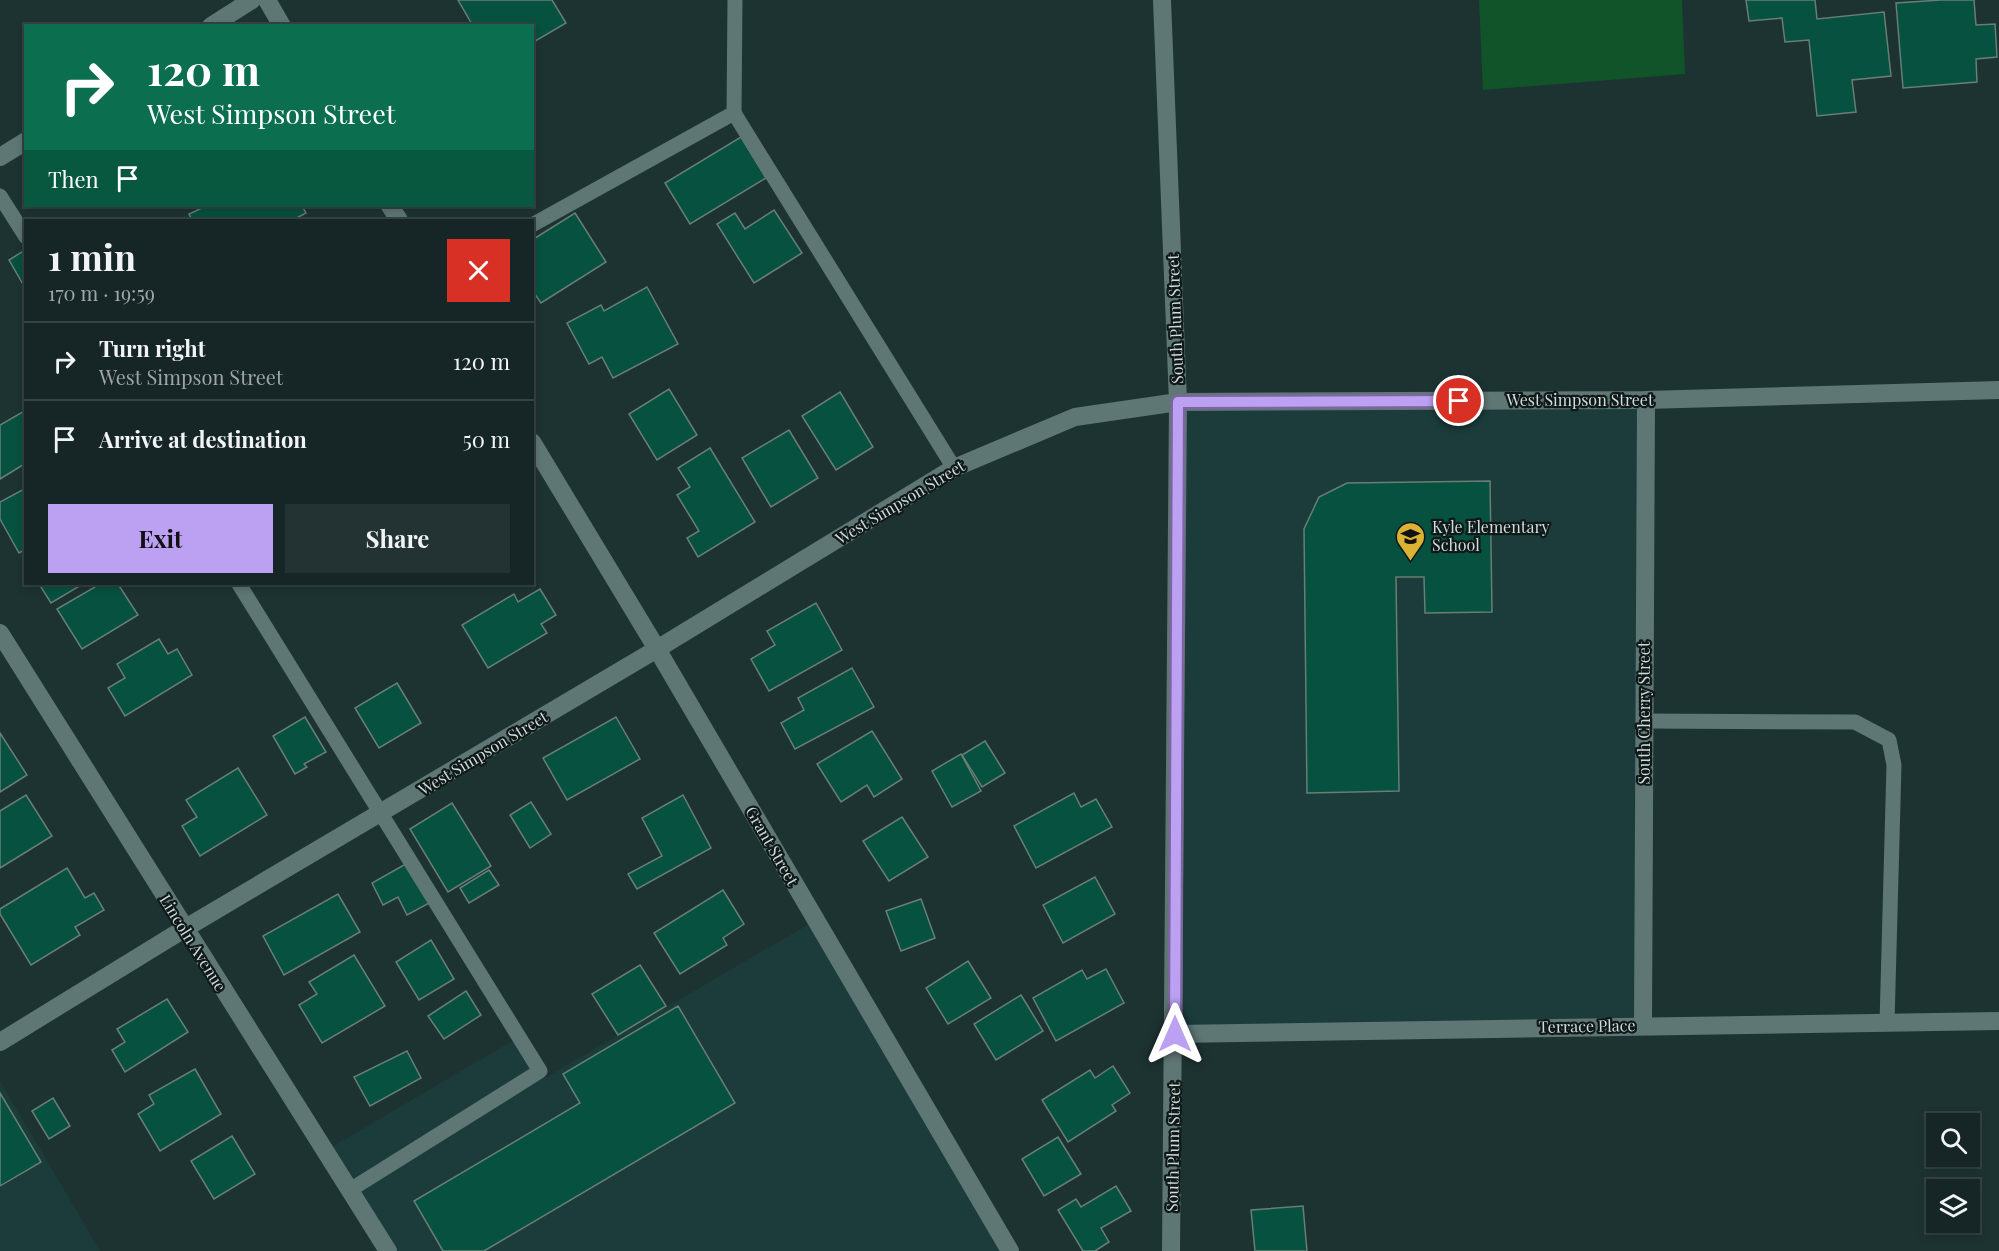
<!DOCTYPE html>
<html lang="en">
<head>
<meta charset="utf-8">
<style>
	:root { --surface:#162626; --page:#233232; --text:#f1f3f6; --muted:#9ea5a7; --line:#354343; --accent:#bca0f2 }
	body { margin:0; font-family:"Playfair Display",serif; background:var(--page); color:var(--text); height:100vh; display:flex; flex-direction:column; font-size:22px; white-space:nowrap }
	* { box-sizing:border-box; margin:0 }
	p { font-size:20px; color:var(--muted) }
	.icon { flex:none; width:33px; height:33px; fill:none; stroke:currentColor; stroke-width:2; stroke-linecap:round; stroke-linejoin:round }
	.map { position:relative; flex:1; overflow:hidden }
	.sheet { position:absolute; left:24px; top:219px; width:510px; height:366px; display:flex; flex-direction:column; background:var(--surface); border-radius:0px; box-shadow:0 3px 9px #0003,0 0 0 2px var(--line) }
	.sheet>* { flex:none }
	.hud { position:absolute; left:24px; top:24px; width:510px; height:183px; border-radius:0px; box-shadow:0 3px 9px #0003,0 0 0 2px var(--line); background:#0b6e4f; color:#fff; overflow:hidden }
	.buttons { position:absolute; left:1926px; top:1113px; display:grid; gap:12px }
	.buttons a { display:grid; place-items:center; width:54px; height:54px; border-radius:0px; background:var(--surface); box-shadow:0 3px 9px #0003,0 0 0 2px var(--line); font-size:30px }
	.pin { position:absolute; display:grid; place-items:center; width:51px; height:51px; color:#fff; margin:-26px; border:3px solid #fff; border-radius:50%; box-shadow:0 2px 6px #0007 }
	.me { position:absolute; width:66px; margin:-33px; rotate:0deg; stroke-linejoin:round; filter:drop-shadow(0 0 4px #0008) }
	.turn { display:flex; align-items:center; gap:21px; height:126px; padding:0 24px; font-size:27px }
	.turn .icon { width:78px; height:78px; stroke-width:2.5 }
	.turn b { display:block; font-size:42px; line-height:51px }
	.then { display:flex; align-items:center; height:57px; padding:0 24px; background:#0003; gap:12px; font-size:22px }
	.round { display:grid; place-items:center; flex:none; width:63px; height:63px; border-radius:0px; background:var(--page) }
	.head { display:flex; align-items:center; justify-content:space-between; height:102px; padding:0 24px }
	h1 { font-size:36px; font-weight:700; line-height:45px }
	.action { display:flex; gap:12px; margin-top:auto; padding:12px 24px }
	.action a { flex:1; height:69px; border-radius:0px; background:var(--accent); color:#111; font-size:24px; font-weight:700; line-height:69px; text-align:center }
	.action a+a { background:var(--page); color:var(--text) }
	ul { padding:0; list-style:none }
	li { display:flex; align-items:center; gap:18px; height:78px; padding:0 24px; border-top:2px solid var(--line) }
	li div { flex:1 }
	li b { display:block; font-size:22px }
	li em { font-style:normal }
	.map>svg:first-child { display:block }
	.built { fill:#1b3c3a }
	.green { fill:#12542a }
	.building { fill:#06513f; stroke:#687e76; stroke-width:1.5 }
	.lines { fill:none; stroke-linecap:round; stroke-linejoin:round }
	.service { stroke:#5e7674; stroke-width:15 }
	.minor { stroke:#5e7674; stroke-width:18 }
	.route-casing { stroke:#7a689d; stroke-width:15 }
	.route { stroke:#bca0f2; stroke-width:10 }
	.labels { text-anchor:middle; stroke-width:4.5; stroke-linejoin:round; paint-order:stroke }
	.street-label { font-size:16px; fill:#cedcdb; stroke:#0f1918 }
	.poi-label { font-size:16px; fill:#cedcdb; stroke:#0f1918; text-anchor:start }
</style>
</head>
<body>
<div class="map">
<svg width="1999" height="1251" viewBox="0 0 1999 1251">
	<rect width="100%" height="100%" fill="#1d3332"/>
	<g class="built">
		<path d="M1646,400L1643,1025L1175,1034L1178,402Z"/>
		<path d="M816,920L1010,1251H388L325,1151L519,1037L545,1078Z"/>
		<path d="M0,1081L100,1251H0Z"/>
	</g>
	<path class="green" d="M1479,0H1682L1685,74L1483,90Z"/>
	<g class="building">
		<path d="M458,0H552L566,23L532,43V26H473Z"/>
		<path d="M1746,0H1815L1817,19L1884,12L1891,76L1852,80L1856,112L1817,116L1809,40L1785,42L1782,18L1749,21Z"/>
		<path d="M1941,0H1974L1976,25L1995,24L1997,57L1976,59L1977,82L1903,88L1896,3Z"/>
		<path d="M741,137L766,178L690,224L665,183Z"/>
		<path d="M206,206H302L306,213L293,220H192L189,214Z"/>
		<path d="M774,210L802,253L754,283L717,224L735,213L745,229Z"/>
		<path d="M575,213L606,262L541,303L532,290V240Z"/>
		<path d="M25,250L26,285L24,286L9,260Z"/>
		<path d="M647,287L678,344L613,378L602,357L589,364L567,323L601,305L604,311Z"/>
		<path d="M669,389L697,435L657,460L629,414Z"/>
		<path d="M840,392L873,447L836,470L802,416Z"/>
		<path d="M26,410V463L0,479V425Z"/>
		<path d="M789,430L818,478L771,507L742,458Z"/>
		<path d="M710,448L755,522L698,557L687,538L699,531L677,495L690,487L678,468Z"/>
		<path d="M1490,481L1492,612L1425,613L1424,577H1396L1399,791L1307,793L1304,529L1319,497L1347,483Z"/>
		<path d="M26,488V549L19,553L0,519V502Z"/>
		<path d="M39,584H83L51,603Z"/>
		<path d="M100,584H118L138,615L82,649L57,609Z"/>
		<path d="M540,589L556,615L541,624L547,633L488,668L462,625L514,594L518,602Z"/>
		<path d="M816,603L842,650L769,691L751,659L775,645L767,631Z"/>
		<path d="M159,639L168,654L177,649L192,675L125,716L108,688L125,678L117,664Z"/>
		<path d="M852,668L874,707L795,749L781,723L804,710L798,698Z"/>
		<path d="M397,683L421,723L379,748L355,708Z"/>
		<path d="M305,717L326,752L304,764L307,767L295,774L273,736Z"/>
		<path d="M616,717L640,759L567,800L543,758Z"/>
		<path d="M872,731L902,779L874,797L867,785L841,802L817,764Z"/>
		<path d="M0,733L27,775L0,792Z"/>
		<path d="M985,741L1005,773L982,787L962,755Z"/>
		<path d="M961,754L981,791L952,807L932,771Z"/>
		<path d="M238,768L267,815L200,856L182,826L197,817L186,800Z"/>
		<path d="M1074,793L1081,807L1096,799L1112,827L1036,868L1014,826Z"/>
		<path d="M26,795L52,836L0,868V811Z"/>
		<path d="M683,795L711,848L637,889L628,874L662,856L642,818Z"/>
		<path d="M531,802L551,834L530,848L510,815Z"/>
		<path d="M452,803L491,866L448,892L410,829Z"/>
		<path d="M902,817L928,857L889,881L863,841Z"/>
		<path d="M411,861L433,901L407,915L398,897L383,905L372,883Z"/>
		<path d="M67,868L85,898L94,893L104,910L75,927L80,935L31,965L0,914V909Z"/>
		<path d="M489,870L499,885L469,903L460,888Z"/>
		<path d="M1095,877L1115,914L1063,943L1043,905Z"/>
		<path d="M723,890L744,924L723,938L727,945L680,974L654,933Z"/>
		<path d="M338,894L360,932L284,975L263,936Z"/>
		<path d="M921,899L935,938L901,951L886,911Z"/>
		<path d="M431,940L454,979L419,1000L396,962Z"/>
		<path d="M354,955L385,1006L322,1043L299,1005L317,994L309,982Z"/>
		<path d="M968,961L991,998L948,1024L926,988Z"/>
		<path d="M640,965L666,1006L618,1035L592,994Z"/>
		<path d="M1106,969L1124,1003L1056,1041L1033,998L1082,970L1087,979Z"/>
		<path d="M466,991L481,1015L444,1039L428,1016Z"/>
		<path d="M1021,995L1043,1031L996,1060L974,1024Z"/>
		<path d="M167,999L188,1032L125,1072L112,1050L125,1042L117,1029Z"/>
		<path d="M678,1006L735,1103L484,1251H443L414,1201L580,1103L563,1074Z"/>
		<path d="M407,1051L421,1078L370,1106L354,1077Z"/>
		<path d="M1113,1066L1130,1093L1112,1105L1116,1111L1068,1142L1042,1100L1090,1070L1095,1078Z"/>
		<path d="M195,1069L221,1114L160,1151L138,1114L154,1104L149,1095Z"/>
		<path d="M0,1093L41,1162L0,1186Z"/>
		<path d="M53,1098L70,1126L49,1139L32,1111Z"/>
		<path d="M232,1136L255,1174L214,1199L191,1161Z"/>
		<path d="M1058,1137L1081,1174L1044,1196L1022,1159Z"/>
		<path d="M1116,1186L1131,1211L1101,1228L1109,1242L1095,1251H1083L1058,1210L1076,1199L1081,1207Z"/>
		<path d="M1303,1206L1307,1251H1255L1251,1210Z"/>
	</g>
	<g class="lines">
		<g class="service">
			<path d="M734,113L954,468"/>
			<path d="M0,196L26,237"/>
			<path d="M532,225L734,113L735,0"/>
			<path d="M239,584L540,1071L350,1190"/>
			<path d="M1644,721L1855,722L1889,740L1894,765L1887,1023"/>
		</g>
		<g class="minor">
			<path d="M267,0L282,26"/>
			<path d="M1162,0L1178,402L1171,1251"/>
			<path d="M211,26L252,0"/>
			<path d="M0,157L26,141"/>
			<path d="M390,206L399,220"/>
			<path d="M532,442L657,649L1010,1251"/>
			<path d="M0,633L388,1251"/>
			<path d="M1643,1025L1646,400"/>
			<path d="M1175,1034L1999,1021"/>
			<path d="M0,1042L184,929L657,649L954,468L1075,417L1178,402L1646,400L1999,390"/>
		</g>
	</g>
	<g class="lines">
		<defs>
			<path id="route" d="M1175,1034L1178,402L1459,401"/>
		</defs>
		<use href="#route" class="route-casing"/>
		<use href="#route" class="route"/>
	</g>
	<defs>
		<symbol id="school-pin" viewBox="-11 -11 22 30"><path d="M0 17L-7.5 6A9.5 9.5 0 1 1 7.5 6Z" fill="#dbb233" stroke="#0f1918"/><path d="M0-5L7-2L0 1L-7-2ZM-4 1L0 2.5L4 1V4Q0 6-4 4Z" fill="#111"/></symbol>
	</defs>
	<g fill-rule="evenodd">
		<use href="#school-pin" x="1394" y="520" width="33" height="45"/>
	</g>
	<g class="labels">
		<g class="street-label">
			<text transform="translate(1175 319) rotate(-92)" y="6">South Plum Street</text>
			<text x="1580" y="406">West Simpson Street</text>
			<text transform="translate(900 502) rotate(-31)" y="6">West Simpson Street</text>
			<text transform="translate(1644 713) rotate(-90)" y="6">South Cherry Street</text>
			<text transform="translate(483 753) rotate(-31)" y="6">West Simpson Street</text>
			<text transform="translate(772 846) rotate(60)" y="6">Grant Street</text>
			<text transform="translate(193 943) rotate(58)" y="6">Lincoln Avenue</text>
			<text transform="translate(1587 1026) rotate(-1)" y="6">Terrace Place</text>
			<text transform="translate(1173 1147) rotate(-89)" y="6">South Plum Street</text>
		</g>
		<g class="poi-label">
			<text x="1432" y="533">Kyle Elementary<tspan x="1432" dy="18">School</tspan></text>
		</g>
	</g>
</svg>
<div class="buttons">
<a><svg class="icon" aria-label="search" viewBox="0 0 24 24"><circle cx="10" cy="10" r="6"/><path d="M15 15l6 6"/></svg></a>
<a><svg class="icon" aria-label="layers" viewBox="0 0 24 24"><path d="M12 4l9 5-9 5-9-5zM3 14l9 5 9-5"/></svg></a>
</div>
<div class="pin" style="left:1459px;top:401px;background:#d93025"><svg class="icon" aria-label="arrive" viewBox="0 0 24 24"><path d="M6 21V4h12l-3 4 3 4H6"/></svg></div>
<svg class="me" style="left:1175px;top:1034px" viewBox="-20 -20 40 40"><path d="M0-17L14 15 0 8-14 15z" fill="#bca0f2" stroke="#fff" stroke-width="4"/></svg>
<div class="hud">
<div class="turn"><svg class="icon" aria-label="right" viewBox="0 0 24 24"><path d="M7 20v-9h11M14 6l5 5-5 5"/></svg><div><b>120 m</b>West Simpson Street</div></div>
<div class="then">Then<svg class="icon" aria-label="arrive" viewBox="0 0 24 24"><path d="M6 21V4h12l-3 4 3 4H6"/></svg></div>
</div>
<section class="sheet">
<div class="head"><div><h1>1 min</h1><p>170 m · 19:59</p></div><a class="round" style="background:#d93025;color:#fff"><svg class="icon" aria-label="close" viewBox="0 0 24 24"><path d="M6 6l12 12M18 6L6 18"/></svg></a></div>
<ul>
<li><svg class="icon" aria-label="right" viewBox="0 0 24 24"><path d="M7 20v-9h11M14 6l5 5-5 5"/></svg><div><b>Turn right</b><p>West Simpson Street</p></div><em>120 m</em></li>
<li><svg class="icon" aria-label="arrive" viewBox="0 0 24 24"><path d="M6 21V4h12l-3 4 3 4H6"/></svg><div><b>Arrive at destination</b></div><em>50 m</em></li>
</ul>
<div class="action"><a>Exit</a><a>Share</a></div>
</section>
</div>
</body>
</html>
